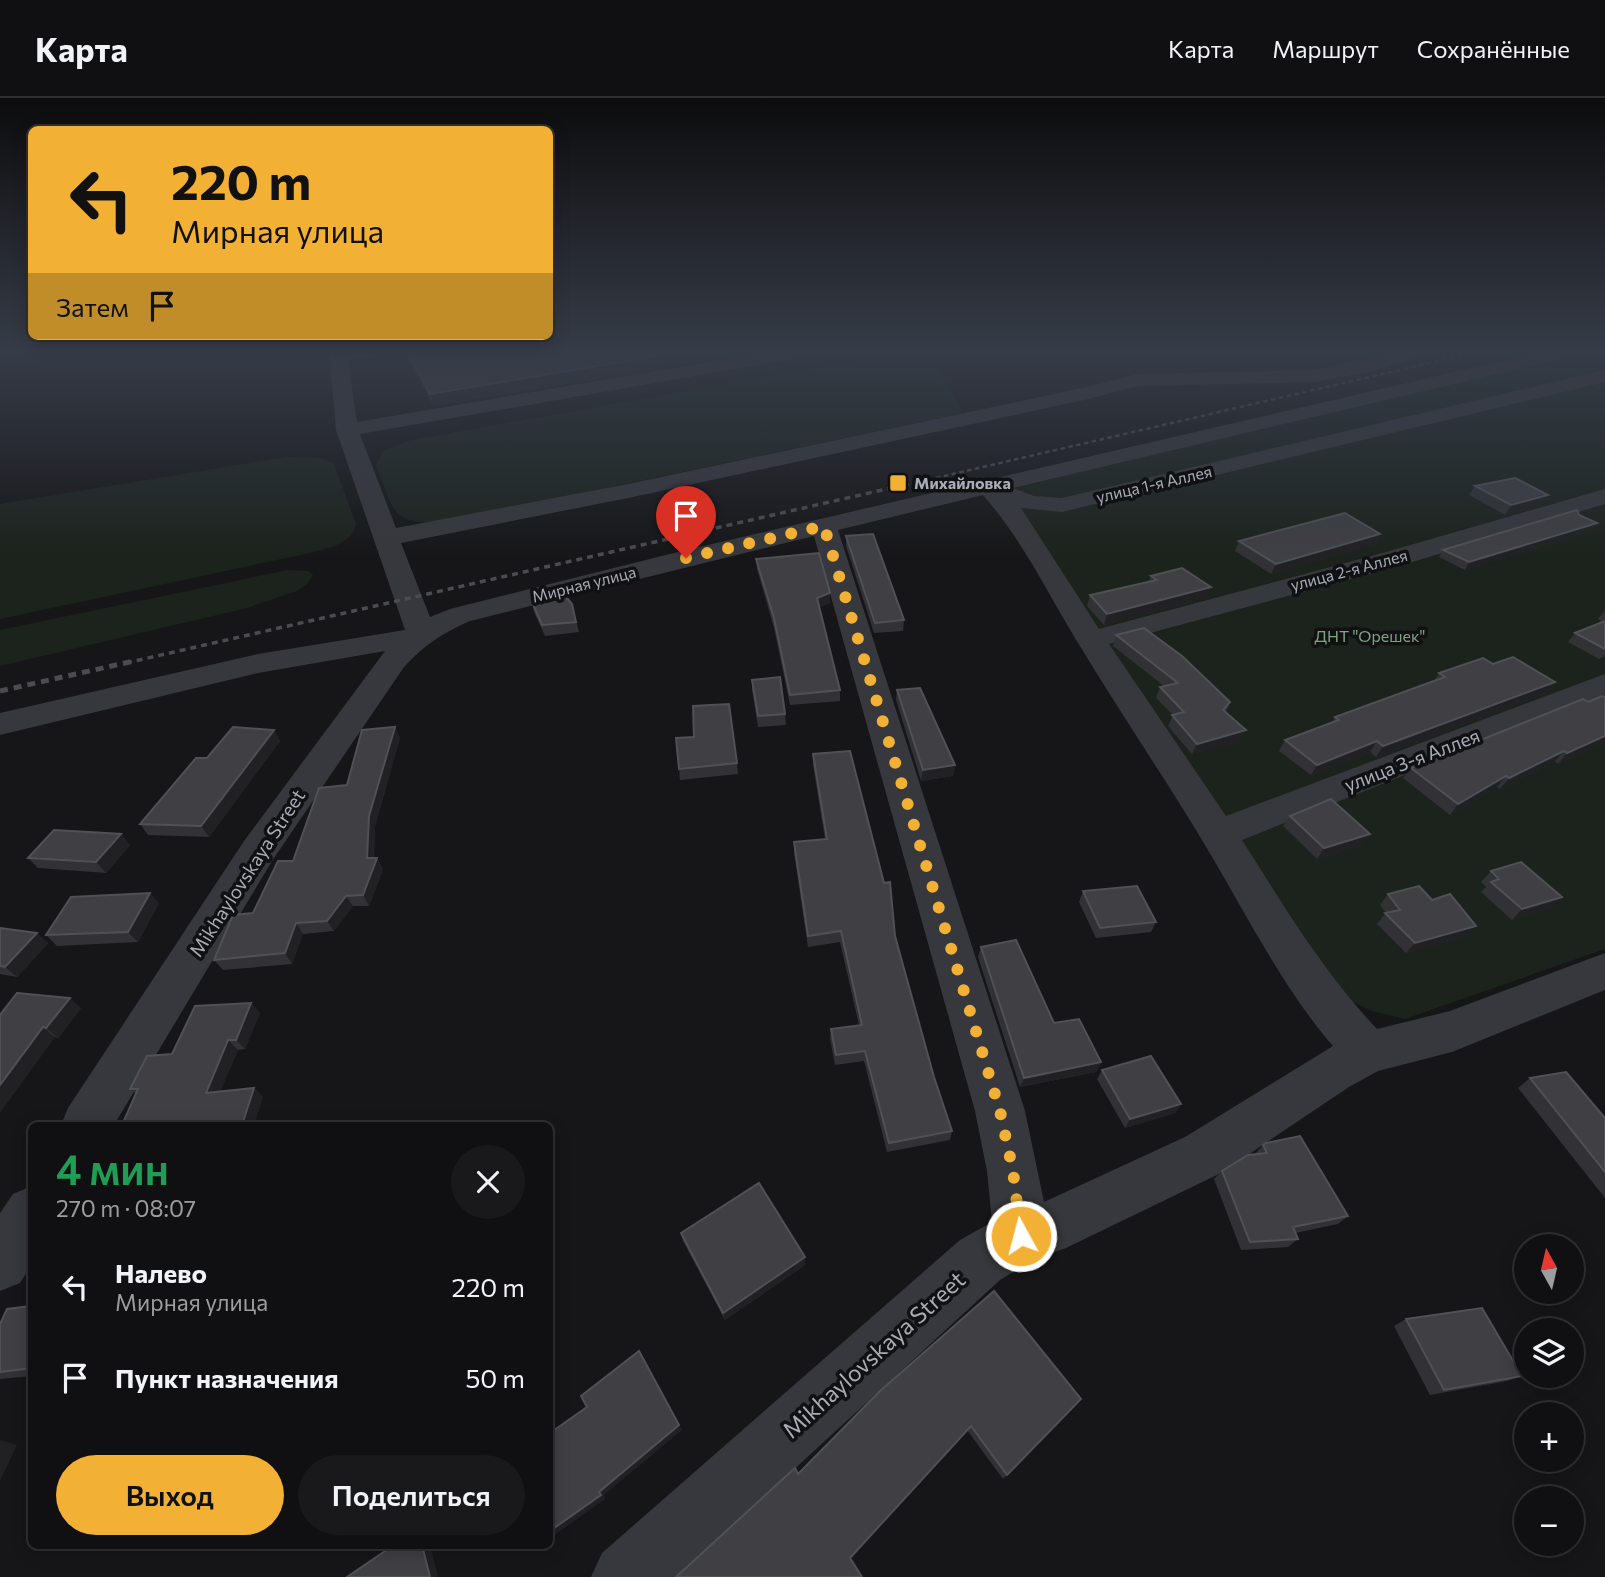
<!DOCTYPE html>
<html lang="ru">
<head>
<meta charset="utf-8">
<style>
	:root { --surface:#101012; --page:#19191b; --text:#f1f3f6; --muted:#9c9d9f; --line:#303032; --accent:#f2b134 }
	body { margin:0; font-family:Commissioner,sans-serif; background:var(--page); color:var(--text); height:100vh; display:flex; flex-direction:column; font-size:26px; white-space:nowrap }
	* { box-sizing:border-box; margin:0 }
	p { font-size:23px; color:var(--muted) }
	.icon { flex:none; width:38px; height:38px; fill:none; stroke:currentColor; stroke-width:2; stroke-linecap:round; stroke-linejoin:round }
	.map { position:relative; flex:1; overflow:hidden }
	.side { position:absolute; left:28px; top:1024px; width:525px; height:427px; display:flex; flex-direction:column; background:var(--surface); border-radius:10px; box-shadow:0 4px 18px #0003,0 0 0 2px var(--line) }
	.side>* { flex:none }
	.banner { position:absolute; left:28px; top:28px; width:525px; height:214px; border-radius:10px; box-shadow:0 4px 18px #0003,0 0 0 2px var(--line); background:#f2b134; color:#111; overflow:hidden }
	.needle { width:46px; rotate:352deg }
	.tools { position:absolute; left:1514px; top:1136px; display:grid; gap:14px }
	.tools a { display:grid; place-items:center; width:70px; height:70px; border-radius:50%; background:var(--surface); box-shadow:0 4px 18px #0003,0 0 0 2px var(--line); font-size:35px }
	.pin { position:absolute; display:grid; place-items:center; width:60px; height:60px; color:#fff; margin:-72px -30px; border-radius:50% 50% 50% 0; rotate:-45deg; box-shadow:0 0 7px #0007 }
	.pin .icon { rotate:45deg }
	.me { position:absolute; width:77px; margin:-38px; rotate:353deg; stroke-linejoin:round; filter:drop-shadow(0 0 5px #0008) }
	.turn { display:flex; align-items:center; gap:24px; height:147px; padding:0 28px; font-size:32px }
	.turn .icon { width:91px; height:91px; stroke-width:2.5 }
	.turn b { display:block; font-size:49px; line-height:60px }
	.then { display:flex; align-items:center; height:66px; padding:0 28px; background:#0003; gap:14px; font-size:26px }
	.round { display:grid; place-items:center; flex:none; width:74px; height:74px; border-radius:37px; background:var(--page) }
	.head { display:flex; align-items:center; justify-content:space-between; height:119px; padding:0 28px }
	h1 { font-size:42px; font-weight:600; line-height:52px; color:#1e9e55 }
	.action { display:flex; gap:14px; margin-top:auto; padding:14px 28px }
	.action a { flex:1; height:80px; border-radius:42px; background:var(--accent); color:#111; font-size:28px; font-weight:600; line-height:80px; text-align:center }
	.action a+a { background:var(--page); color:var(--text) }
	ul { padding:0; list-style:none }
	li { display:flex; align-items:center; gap:21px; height:91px; padding:0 28px }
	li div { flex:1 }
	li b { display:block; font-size:26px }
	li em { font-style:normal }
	header { display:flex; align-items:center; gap:42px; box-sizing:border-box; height:98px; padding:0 35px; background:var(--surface); border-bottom:2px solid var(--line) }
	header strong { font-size:33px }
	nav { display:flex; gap:38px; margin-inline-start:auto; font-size:24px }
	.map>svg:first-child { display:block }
	.green { fill:#1c231d }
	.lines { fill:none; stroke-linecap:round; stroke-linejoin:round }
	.minor { fill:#37383d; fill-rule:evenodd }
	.rail-far2 { stroke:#4a4c52; stroke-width:2.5; stroke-dasharray:4.5 3.5; stroke-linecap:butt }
	.rail-far1 { stroke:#4a4c52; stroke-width:3.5; stroke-dasharray:6 5; stroke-linecap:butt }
	.rail { stroke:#4a4c52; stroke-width:5; stroke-dasharray:8 6; stroke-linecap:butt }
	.wall { fill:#323236 }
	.shaded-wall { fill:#212124 }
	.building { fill:#3f3f44; stroke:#4f5156; stroke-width:2 }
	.route { stroke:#f2b134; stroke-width:12; stroke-dasharray:0 21.6 }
	.poi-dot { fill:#f2b134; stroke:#111113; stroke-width:2.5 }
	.labels { text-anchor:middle; stroke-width:7; stroke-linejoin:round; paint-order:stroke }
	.far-poi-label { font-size:16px; font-weight:bold; fill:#a8adb8; stroke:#111113; text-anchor:start }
	.far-street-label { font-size:16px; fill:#a8adb8; stroke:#111113 }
	.far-park-label { font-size:16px; fill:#7fa381; stroke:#111113 }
	.street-label { font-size:19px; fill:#a8adb8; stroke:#111113 }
	.near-street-label { font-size:23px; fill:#a8adb8; stroke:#111113 }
</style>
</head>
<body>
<header>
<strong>Карта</strong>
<nav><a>Карта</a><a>Маршрут</a><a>Сохранённые</a></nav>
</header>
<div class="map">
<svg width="1605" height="1479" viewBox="0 0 1605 1479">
	<rect width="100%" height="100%" fill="#161618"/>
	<g class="green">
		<path d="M911,253C937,254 947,292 962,311L959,316L443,424C389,427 394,411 376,367L383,353L411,342Z"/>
		<path d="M1551,253H1605V851L1405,921L1372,913L1339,898L987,385Z"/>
		<path d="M287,359L321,360L334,366L356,426C352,445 332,449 314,454L0,521V406Z"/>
		<path d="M288,472L308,473L313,477L308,485L297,493L247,510L0,568V532Z"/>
	</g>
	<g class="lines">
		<g class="minor">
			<path d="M329,253H385L383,257L348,262L357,324L773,253H814L805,259L360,336L396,430L628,386L1083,290L1138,276L1315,272L1401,253L1427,254L1425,258L1368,274L1315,284L1138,288L1084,302L628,400L401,445L430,519L450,511L686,452L1545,253H1577L1568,259L1013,390L1034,398L1062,400L1605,272V284L1062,414L1021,410L1099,531L1379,456L1605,391V406L1399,468L1109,546L1226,718L1605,576V597L1242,742C1284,808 1323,874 1377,931L1450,913L1605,855V892L1452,954L1378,973L1349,989L1221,1075L1066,1150L1032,1162L1000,1182L677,1479H591L602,1455L960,1142L992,1124L987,1073L975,1013L814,438L470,523C444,534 423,548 404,569L272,763L114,1027H61L68,1010L244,743L385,553L258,575L0,637V615L258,556L405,532L336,332ZM983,397C1021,440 1046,492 1075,540C1117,610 1163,677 1205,747C1246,815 1281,888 1333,948L1185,1039L1044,1104L1025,1013L838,432Z"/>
			<path d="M32,1088V1166L20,1185L0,1193V1115L13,1096Z"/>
		</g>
		<path class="rail-far2" d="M897,389L1481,253"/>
		<path class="rail-far1" d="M126,565L904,387"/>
		<path class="rail" d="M0,593L134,563"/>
	</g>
	<g class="wall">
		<path d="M404,253H757L434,308Z"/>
		<path d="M1475,388L1541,407L1505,417L1469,397Z"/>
		<path d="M1579,417L1597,425L1592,432L1465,472L1439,459L1443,452Z"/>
		<path d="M1380,436L1375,446L1271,476L1235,453L1239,443Z"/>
		<path d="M846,438L904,522L903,533L874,535L846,448Z"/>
		<path d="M756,461L830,495V505L819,509L840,592V603L790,607L774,530L757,471Z"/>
		<path d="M1151,478L1207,499L1104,527L1087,508L1090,497L1149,483Z"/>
		<path d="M532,504L572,506L579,534L545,538L534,514Z"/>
		<path d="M1605,512V558L1599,561L1568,544L1575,535L1602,524L1598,521Z"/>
		<path d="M1116,537L1230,604L1226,614L1241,643L1192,656L1168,628L1173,617L1156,600L1160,589L1164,588L1113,548Z"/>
		<path d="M1493,566L1555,584L1547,595L1376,659L1370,654L1311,677L1279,653L1285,642L1332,624L1335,619L1434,583L1439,575Z"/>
		<path d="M752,582L785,616L786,627L758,629L752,592Z"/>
		<path d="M897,592L955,667L953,678L921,683L896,602Z"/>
		<path d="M274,632L280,643L209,739L148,737L140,726Z"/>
		<path d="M400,640L375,728L374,760H377L383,771L369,808H353L334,833L303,836L292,866L223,872L214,862L253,815L293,763L347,687Z"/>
		<path d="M1605,644L1558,666L1555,663L1500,691L1497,689L1450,717L1403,680L1411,670Z"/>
		<path d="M813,656L895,838L934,979L952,1033L950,1042L887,1054L864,963L835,967L830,941L831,931L859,927L840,844L808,849L794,755V744L825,741L813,667Z"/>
		<path d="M737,665L738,676L680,682L679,671Z"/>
		<path d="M1290,718L1363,746L1317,761L1283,728Z"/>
		<path d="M121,736L130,747L106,775L38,770L28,760Z"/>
		<path d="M1491,773L1551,810L1512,822L1481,794L1486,789L1481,784Z"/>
		<path d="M1083,793L1156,824L1151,834L1096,840L1079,804Z"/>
		<path d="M1388,796L1467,838L1406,855L1377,826L1386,815L1380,807Z"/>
		<path d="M159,805L138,844L57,848L46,837Z"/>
		<path d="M0,830L48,845L17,879L0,876Z"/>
		<path d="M981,849L1054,925L1101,964L1096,974L1020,989L978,859Z"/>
		<path d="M251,905L260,915L245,951L238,952L220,993L254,990L263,999L254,1027H122L136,996L130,991L172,956Z"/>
		<path d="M81,910L58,940L0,917Z"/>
		<path d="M1102,972L1181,1006L1175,1015L1125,1030L1097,981Z"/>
		<path d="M1530,980L1605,1020V1100L1518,990Z"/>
		<path d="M1263,1047L1348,1118L1338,1126L1295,1135L1298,1141L1288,1149L1241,1152L1214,1081L1222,1073L1255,1056Z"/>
		<path d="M681,1135L805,1159V1167L725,1222L683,1143Z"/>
		<path d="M994,1193L1007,1377L1003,1381L967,1332L850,1460L798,1376Z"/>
		<path d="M32,1208V1278L0,1281V1226Z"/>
		<path d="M1406,1221L1522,1278L1507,1283L1430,1297L1394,1228Z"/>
	</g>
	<g class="shaded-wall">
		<path d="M688,253H757L434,308L430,296Z"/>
		<path d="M1548,397L1541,407L1505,417L1511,407Z"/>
		<path d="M1597,425L1592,432L1465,472L1469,464Z"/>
		<path d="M1380,436L1375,446L1271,476L1276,466Z"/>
		<path d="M1211,489L1207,499L1104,527L1107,516Z"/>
		<path d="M830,495V505L816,510L817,500Z"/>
		<path d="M1555,584L1547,595L1376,659L1383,648Z"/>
		<path d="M395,629L400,640L375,728L373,770L377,760L383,771L369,808L363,797L367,760L369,718Z"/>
		<path d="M274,632L280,643L209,739L201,728Z"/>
		<path d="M1246,632L1241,643L1192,656L1197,646Z"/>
		<path d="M1605,638V644L1558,666L1567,655Z"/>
		<path d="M1377,643L1370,654L1311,677L1317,667Z"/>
		<path d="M1564,653L1555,663L1500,691L1509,680Z"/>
		<path d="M955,667L953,678L921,683L923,672Z"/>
		<path d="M1506,678L1497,689L1450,717L1458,706Z"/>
		<path d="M121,736L130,747L106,775L96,764Z"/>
		<path d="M1370,736L1363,746L1317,761L1324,750Z"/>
		<path d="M150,795L159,805L138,844L128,834Z"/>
		<path d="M346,798L353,808L334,833L327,823Z"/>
		<path d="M1562,799L1551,810L1512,822L1522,811Z"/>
		<path d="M296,825L303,836L292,866L285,855Z"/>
		<path d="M1476,828L1467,838L1406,855L1415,845Z"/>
		<path d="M37,835L48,845L17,879L5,869Z"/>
		<path d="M70,900L81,910L58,940L46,930Z"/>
		<path d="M251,905L260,915L245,951L236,942Z"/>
		<path d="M43,929L55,939L0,1015V987Z"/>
		<path d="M228,942L238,952L216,1004L206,995Z"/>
		<path d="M1101,964L1096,974L1020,989L1024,980Z"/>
		<path d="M254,990L263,999L254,1027H242Z"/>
		<path d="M1181,1006L1175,1015L1125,1030L1130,1021Z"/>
		<path d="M805,1159V1167L725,1222L723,1215Z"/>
		<path d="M679,1327L682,1332L604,1397L605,1401L550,1440V1433Z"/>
		<path d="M0,1342L17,1347L0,1383Z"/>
		<path d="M422,1447H430L438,1479H430Z"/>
	</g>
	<g class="building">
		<path d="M407,253H688L430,296Z"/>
		<path d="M1515,380L1548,397L1511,407L1475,388Z"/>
		<path d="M1577,412L1579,417L1597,425L1469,464L1443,452Z"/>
		<path d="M1345,415L1380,436L1276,466L1239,443Z"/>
		<path d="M873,436L904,522L875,525L846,438Z"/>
		<path d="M819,455L830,495L817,500L840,592L790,597L774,520L756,461Z"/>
		<path d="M1182,470L1211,489L1107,516L1090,497L1157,482L1151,478Z"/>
		<path d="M562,494L572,506L576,524L542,527L532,504Z"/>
		<path d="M1605,523V551L1575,535Z"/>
		<path d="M1144,530L1182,558L1230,604L1223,612L1246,632L1197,646L1172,617L1184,614L1160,589L1178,585L1116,537Z"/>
		<path d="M1513,559L1555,584L1383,648L1377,643L1317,667L1285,642L1339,622L1335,619L1445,579L1439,575L1483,560L1493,566Z"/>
		<path d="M780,579L785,616L758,618L752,582Z"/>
		<path d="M920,590L955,667L923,672L897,592Z"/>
		<path d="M1602,598L1605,599V638L1567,655L1564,653L1509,680L1506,678L1458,706L1411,670L1583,601L1588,604Z"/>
		<path d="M729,606L737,665L679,671L676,640L694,639L693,608Z"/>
		<path d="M233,629L274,632L201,728L140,726L196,660H207Z"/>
		<path d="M395,629L369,718L367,760H377L363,797L346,798L327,823L296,825L285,855L214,862L233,817L253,815L278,763H293L319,690L347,687L362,632Z"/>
		<path d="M850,653L884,785L890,784L895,838L934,979L952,1033L889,1045L865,953L836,957L831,931L862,927L841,833L808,838L794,744L827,741L813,656Z"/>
		<path d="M1331,701L1370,736L1324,750L1290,718Z"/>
		<path d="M54,732L121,736L96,764L28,760Z"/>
		<path d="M1521,764L1562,799L1522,811L1491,784L1499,781L1491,773Z"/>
		<path d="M1137,788L1156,824L1100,830L1083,793Z"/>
		<path d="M1419,788L1432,802L1450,796L1476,828L1415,845L1385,815L1400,812L1388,796Z"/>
		<path d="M150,795L128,834L46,837L71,799Z"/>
		<path d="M0,830L37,835L5,869L0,868Z"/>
		<path d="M1016,842L1054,925L1079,921L1101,964L1024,980L981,849Z"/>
		<path d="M17,895L70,900L46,930L43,929L0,987V917Z"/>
		<path d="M251,905L236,942H228L206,995L254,990L242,1027H122L138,991H130L147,958L172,956L195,908Z"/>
		<path d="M1151,958L1181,1006L1130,1021L1102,972Z"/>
		<path d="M1566,974L1605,1020V1074L1530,980Z"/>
		<path d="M1300,1038L1348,1118L1293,1129L1298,1141L1250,1144L1222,1073L1248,1057L1267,1055L1263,1047L1266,1045Z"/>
		<path d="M759,1085L805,1159L723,1215L681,1135Z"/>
		<path d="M994,1193L1081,1301L1007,1377L971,1328L850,1460L862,1479H676L795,1370L798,1376L880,1293Z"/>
		<path d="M32,1208V1270L0,1274V1226L7,1211Z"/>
		<path d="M1482,1210L1522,1278L1444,1292L1406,1221Z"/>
		<path d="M639,1253L679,1327L599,1394L601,1397L550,1433V1335L587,1309L581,1298Z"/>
		<path d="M394,1447H422L430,1479H347Z"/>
	</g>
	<linearGradient id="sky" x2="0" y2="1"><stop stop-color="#0c0c0d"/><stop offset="0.55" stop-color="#363c48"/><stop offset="1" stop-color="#363c48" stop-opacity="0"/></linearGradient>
	<rect width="1605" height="460" fill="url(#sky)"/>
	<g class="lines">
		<path class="route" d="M686,460L824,428L1000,1013L1013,1073L1021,1138"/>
	</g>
	<rect class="poi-dot" x="889" y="376" width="18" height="18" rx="3.5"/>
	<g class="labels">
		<g class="far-poi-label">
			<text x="914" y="391">Михайловка</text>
		</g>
		<g class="far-street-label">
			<text transform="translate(1154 386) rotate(-13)" y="6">улица 1-я Аллея</text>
			<text transform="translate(1349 472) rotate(-15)" y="6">улица 2-я Аллея</text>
			<text transform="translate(584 486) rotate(-14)" y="6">Мирная улица</text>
		</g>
		<g class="far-park-label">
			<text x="1370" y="544">ДНТ "Орешек"</text>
		</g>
		<g class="street-label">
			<text transform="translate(1412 662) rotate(-21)" y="7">улица 3-я Аллея</text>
			<text transform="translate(247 775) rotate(-57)" y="7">Mikhaylovskaya Street</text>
		</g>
		<g class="near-street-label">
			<text transform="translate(874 1257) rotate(-42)" y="8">Mikhaylovskaya Street</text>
		</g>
	</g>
</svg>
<div class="tools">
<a><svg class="needle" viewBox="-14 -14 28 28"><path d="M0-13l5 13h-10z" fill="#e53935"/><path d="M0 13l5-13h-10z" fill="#9c9d9f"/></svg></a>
<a><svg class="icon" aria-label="layers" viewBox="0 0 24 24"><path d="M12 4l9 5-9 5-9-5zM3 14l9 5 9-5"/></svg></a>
<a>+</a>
<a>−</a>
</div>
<div class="pin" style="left:686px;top:460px;background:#d93025"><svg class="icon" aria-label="arrive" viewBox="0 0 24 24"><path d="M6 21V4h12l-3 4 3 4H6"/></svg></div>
<svg class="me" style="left:1021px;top:1138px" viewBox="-20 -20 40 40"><circle r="17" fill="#f2b134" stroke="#fff" stroke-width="3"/><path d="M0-11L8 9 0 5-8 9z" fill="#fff"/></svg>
<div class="banner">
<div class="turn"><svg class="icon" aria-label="left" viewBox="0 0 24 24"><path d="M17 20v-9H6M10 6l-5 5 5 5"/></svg><div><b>220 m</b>Мирная улица</div></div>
<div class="then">Затем<svg class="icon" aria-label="arrive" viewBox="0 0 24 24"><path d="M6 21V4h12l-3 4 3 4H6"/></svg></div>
</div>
<section class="side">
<div class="head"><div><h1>4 мин</h1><p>270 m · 08:07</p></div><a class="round"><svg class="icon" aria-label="close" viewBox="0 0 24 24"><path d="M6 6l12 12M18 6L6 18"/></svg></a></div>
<ul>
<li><svg class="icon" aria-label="left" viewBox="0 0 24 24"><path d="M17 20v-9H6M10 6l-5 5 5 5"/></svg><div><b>Налево</b><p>Мирная улица</p></div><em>220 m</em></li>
<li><svg class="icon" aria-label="arrive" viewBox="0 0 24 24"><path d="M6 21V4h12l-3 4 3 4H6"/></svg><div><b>Пункт назначения</b></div><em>50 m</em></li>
</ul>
<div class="action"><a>Выход</a><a>Поделиться</a></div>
</section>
</div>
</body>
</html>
